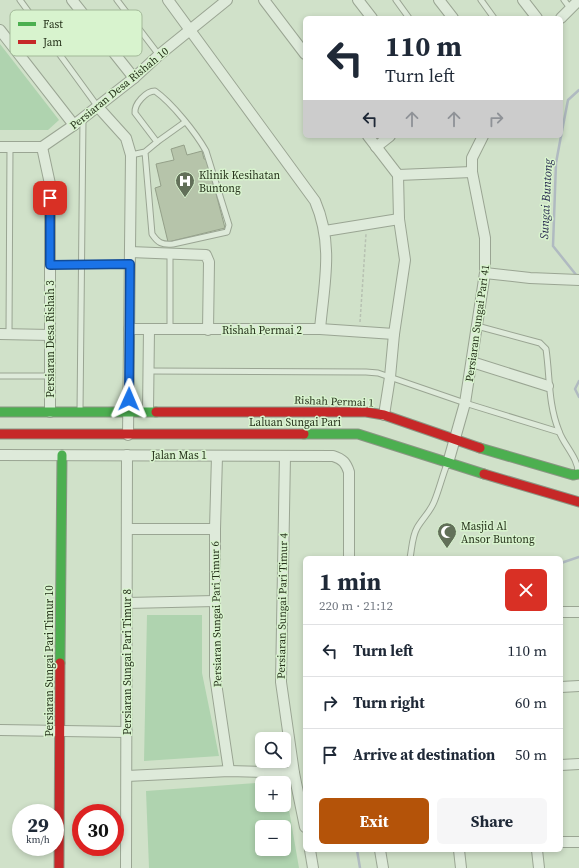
<!DOCTYPE html>
<html lang="en">
<head>
<meta charset="utf-8">
<style>
	:root { --surface:#fff; --page:#f6f6f7; --text:#1f2937; --muted:#747a83; --line:#e0e1e3; --accent:#b45309 }
	body { margin:0; font-family:"Source Serif 4",serif; background:var(--page); color:var(--text); height:100vh; display:flex; flex-direction:column; font-size:15px; white-space:nowrap }
	* { box-sizing:border-box; margin:0 }
	p { font-size:13px; color:var(--muted) }
	.icon { flex:none; width:22px; height:22px; fill:none; stroke:currentColor; stroke-width:2; stroke-linecap:round; stroke-linejoin:round }
	.map { position:relative; flex:1; overflow:hidden }
	.details { position:absolute; left:303px; top:556px; width:260px; height:296px; display:flex; flex-direction:column; background:var(--surface); border-radius:6px; box-shadow:0 2px 6px #0003 }
	.details>* { flex:none }
	.top-card { position:absolute; left:303px; top:16px; width:260px; height:122px; border-radius:6px; box-shadow:0 2px 6px #0003; background:#fff; color:var(--text); overflow:hidden }
	.controls { position:absolute; left:255px; top:732px; display:grid; gap:8px }
	.controls a { display:grid; place-items:center; width:36px; height:36px; border-radius:6px; background:var(--surface); box-shadow:0 2px 6px #0003; font-size:20px }
	.speed { position:absolute; left:12px; top:804px; display:flex; gap:8px; font-size:20px; font-weight:700; text-align:center }
	.speed>* { display:grid; place-content:center; width:52px; height:52px; border-radius:50%; background:var(--surface); box-shadow:0 2px 6px #0003; line-height:1 }
	.speed small { font-size:10px; font-weight:400 }
	.speed .limit { border:6px solid #d22; background:#fff; color:#111 }
	.pin { position:absolute; display:grid; place-items:center; width:34px; height:34px; color:#fff; margin:-17px; border-radius:8px; box-shadow:0 2px 6px #0006 }
	.me { position:absolute; width:44px; margin:-22px; rotate:1deg; stroke-linejoin:round; filter:drop-shadow(0 0 3px #0008) }
	.turn { display:flex; align-items:center; gap:14px; height:84px; padding:0 16px; font-size:18px }
	.turn .icon { width:52px; height:52px; stroke-width:2.5 }
	.turn b { display:block; font-size:28px; line-height:34px }
	.lanes { display:flex; align-items:center; height:38px; padding:0 16px; background:#0003; justify-content:center; gap:20px; direction:ltr }
	.lanes .off { opacity:.35 }
	.round { display:grid; place-items:center; flex:none; width:42px; height:42px; border-radius:6px; background:var(--page) }
	.head { display:flex; align-items:center; justify-content:space-between; height:68px; padding:0 16px }
	h1 { font-size:24px; font-weight:700; line-height:30px }
	.action { display:flex; gap:8px; margin-top:auto; padding:8px 16px }
	.action a { flex:1; height:46px; border-radius:6px; background:var(--accent); color:#fff; font-size:16px; font-weight:700; line-height:46px; text-align:center }
	.action a+a { background:var(--page); color:var(--text) }
	ul { padding:0; list-style:none }
	li { display:flex; align-items:center; gap:12px; height:52px; padding:0 16px; border-top:1px solid var(--line) }
	li div { flex:1 }
	li b { display:block; font-size:15px }
	li em { font-style:normal }
	.map>svg:first-child { display:block }
	.green { fill:#afd3af; fill-rule:evenodd }
	.lines { fill:none; stroke-linecap:round; stroke-linejoin:round }
	.stream { stroke:#b0bac1; stroke-width:2.5 }
	.building { fill:#b6c4aa; stroke:#94a089 }
	.lane-casing { stroke:#9aa593; stroke-width:7 }
	.street-casing { stroke:#9aa593; stroke-width:12 }
	.fast-casing { stroke:#8a9583; stroke-width:11 }
	.jam-casing { stroke:#8a9583; stroke-width:11 }
	.path { stroke:#b7c1b2; stroke-width:1.5; stroke-dasharray:3 2; stroke-linecap:butt }
	.lane { stroke:#deeada; stroke-width:5 }
	.street { stroke:#deeada; stroke-width:10 }
	.fast { stroke:#4caf50; stroke-width:9 }
	.jam { stroke:#c62828; stroke-width:9 }
	.route-casing { stroke:#114b97; stroke-width:10 }
	.route { stroke:#1a73e8; stroke-width:7 }
	.labels { text-anchor:middle; stroke-width:3; stroke-linejoin:round; paint-order:stroke }
	.street-label { font-size:11px; fill:#27331c; stroke:#d8f3ce }
	.poi-label { font-size:11px; fill:#27331c; stroke:#d8f3ce; text-anchor:start }
	.water-label { font-size:12px; font-style:italic; fill:#2c2e52; stroke:#d8f3ce }
	.key { fill:#d8f3ce; stroke:#a3b999; stroke-width:1 }
	.key-label { font-size:11px; fill:#27331c }
</style>
</head>
<body>
<div class="map">
<svg width="579" height="868" viewBox="0 0 579 868">
	<rect width="100%" height="100%" fill="#d0e1c9"/>
	<g class="green">
		<path d="M0,44L59,120L48,130H0Z"/>
		<path d="M147,615H202V673L219,756L144,761Z"/>
		<path d="M284,781L299,868H149L146,791ZM262,783H284V805H262ZM262,827H284V849H262Z"/>
	</g>
	<g class="lines">
		<g class="stream">
			<path d="M561,136L556,163L553,246L577,276"/>
			<path d="M561,136L568,100L579,90"/>
			<path d="M579,381L575,389L579,397"/>
			<path d="M561,563L579,557"/>
			<path d="M357,850L360,868"/>
		</g>
	</g>
	<path class="building" d="M184,145L187,155L202,151L204,159H207L225,228L168,242L155,188L161,186L156,164L174,160L171,149Z"/>
	<g class="lines">
		<defs>
			<g id="lane">
				<path d="M20,0L98,107"/>
				<path d="M117,0L159,55"/>
				<path d="M396,0L409,18"/>
				<path d="M481,0L494,18"/>
				<path d="M564,0L570,8"/>
				<path d="M157,142L185,122"/>
				<path d="M131,155L145,152L157,142L135,113C134,104 146,91 155,91C172,103 196,133 206,151L229,225L227,232L173,244C162,245 158,243 152,234L145,152"/>
				<path d="M170,253V330"/>
				<path d="M50,265L130,264"/>
				<path d="M477,326L540,343L546,349C550,376 548,404 559,431C563,444 579,459 578,473"/>
				<path d="M9,334L10,147"/>
				<path d="M148,371L366,372L378,373L465,403L559,432"/>
				<path d="M0,376H50"/>
				<path d="M80,412L83,118"/>
				<path d="M410,558C412,548 412,537 417,528C422,519 430,512 434,502C439,490 442,477 447,464"/>
			</g>
			<g id="street">
				<path d="M72,0L134,78"/>
				<path d="M168,0L315,201C334,245 324,284 320,329"/>
				<path d="M264,0L305,54"/>
				<path d="M358,0L372,18"/>
				<path d="M439,0L453,18"/>
				<path d="M523,0L537,18"/>
				<path d="M561,18L579,0"/>
				<path d="M0,30L74,125"/>
				<path d="M98,107L126,138L131,155L128,435"/>
				<path d="M368,136L398,175L472,172"/>
				<path d="M0,147H42L74,125L134,78L159,55L227,0"/>
				<path d="M42,147L50,184V412"/>
				<path d="M376,147L390,136"/>
				<path d="M325,231L399,219"/>
				<path d="M130,252L206,255L209,262L208,330"/>
				<path d="M485,273L530,278L579,280"/>
				<path d="M129,329H320L394,334"/>
				<path d="M0,334L50,335"/>
				<path d="M472,362L548,386"/>
				<path d="M148,411L149,330"/>
				<path d="M384,415L390,377L394,334L405,260L399,219L398,175"/>
				<path d="M0,455L333,456C343,459 346,463 349,472V558"/>
				<path d="M217,456L215,529V676L229,771"/>
				<path d="M285,456L281,682L294,773L305,827"/>
				<path d="M448,463L465,403L485,273V238L472,172V158L483,136"/>
				<path d="M127,529H215"/>
				<path d="M127,603L215,601"/>
				<path d="M561,612H579"/>
				<path d="M561,687L579,686"/>
				<path d="M0,730L127,732"/>
				<path d="M561,765L579,764"/>
				<path d="M127,776L229,771L294,773"/>
				<path d="M561,842H579"/>
				<path d="M310,850L313,868"/>
				<path d="M380,850L383,868"/>
				<path d="M459,850L461,868"/>
				<path d="M537,850L539,868"/>
				<path d="M126,868L127,455"/>
			</g>
			<g id="fast">
				<path d="M0,412H156"/>
				<path d="M304,434H358L484,474"/>
				<path d="M480,448L573,475L578,474"/>
				<path d="M60,663L62,455"/>
			</g>
			<g id="jam">
				<path d="M156,412H366L384,415L480,448"/>
				<path d="M0,434H304"/>
				<path d="M484,474L579,502"/>
				<path d="M59,868L60,663"/>
			</g>
		</defs>
		<use href="#lane" class="lane-casing"/>
		<use href="#street" class="street-casing"/>
		<use href="#fast" class="fast-casing"/>
		<use href="#jam" class="jam-casing"/>
		<path class="path" d="M360,322L366,234"/>
		<use href="#lane" class="lane"/>
		<use href="#street" class="street"/>
		<use href="#fast" class="fast"/>
		<use href="#jam" class="jam"/>
	</g>
	<g class="lines">
		<defs>
			<path id="route" d="M50,198V265L130,264L129,399"/>
		</defs>
		<use href="#route" class="route-casing"/>
		<use href="#route" class="route"/>
	</g>
	<defs>
		<symbol id="hospital-pin" viewBox="-11 -11 22 30"><path d="M0 17L-7.5 6A9.5 9.5 0 1 1 7.5 6Z" fill="#627059" stroke="#d8f3ce"/><path d="M-5-5h3v3.5h4V-5h3V5h-3V1.5h-4V5h-3Z" fill="#fff"/></symbol>
		<symbol id="mosque-pin" viewBox="-11 -11 22 30"><path d="M0 17L-7.5 6A9.5 9.5 0 1 1 7.5 6Z" fill="#627059" stroke="#d8f3ce"/><path d="M3.5-4.9A6 6 0 1 0 3.5 4.9A5 5 0 1 1 3.5-4.9Z" fill="#fff"/></symbol>
	</defs>
	<g fill-rule="evenodd">
		<use href="#hospital-pin" x="174" y="170" width="22" height="30"/>
		<use href="#mosque-pin" x="436" y="521" width="22" height="30"/>
	</g>
	<g class="labels">
		<g class="street-label">
			<text transform="translate(119 88) rotate(-39)" y="4">Persiaran Desa Rishah 10</text>
			<text transform="translate(477 323) rotate(-82)" y="4">Persiaran Sungai Pari 41</text>
			<text x="262" y="334">Rishah Permai 2</text>
			<text transform="translate(50 339) rotate(-90)" y="4">Persiaran Desa Rishah 3</text>
			<text transform="translate(334 401) rotate(2)" y="4">Rishah Permai 1</text>
			<text x="295" y="426">Laluan Sungai Pari</text>
			<text x="179" y="459">Jalan Mas 1</text>
			<text transform="translate(282 606) rotate(-89)" y="4">Persiaran Sungai Pari Timur 4</text>
			<text transform="translate(216 614) rotate(-91)" y="4">Persiaran Sungai Pari Timur 6</text>
			<text transform="translate(49 661) rotate(-90)" y="4">Persiaran Sungai Pari Timur 10</text>
			<text transform="translate(127 662) rotate(-90)" y="4">Persiaran Sungai Pari Timur 8</text>
		</g>
		<g class="poi-label">
			<text x="199" y="179">Klinik Kesihatan<tspan x="199" dy="13">Buntong</tspan></text>
			<text x="461" y="530">Masjid Al<tspan x="461" dy="13">Ansor Buntong</tspan></text>
		</g>
		<g class="water-label">
			<text transform="translate(546 199) rotate(-87)" y="4">Sungai Buntong</text>
		</g>
	</g>
	<rect x="10" y="10" width="132" height="46" rx="6" class="key"/>
	<rect x="18" y="22" width="18" height="4" fill="#4caf50"/>
	<rect x="18" y="40" width="18" height="4" fill="#c62828"/>
	<g class="key-label">
		<text x="43" y="28">Fast</text>
		<text x="43" y="46">Jam</text>
	</g>
</svg>
<div class="controls">
<a><svg class="icon" aria-label="search" viewBox="0 0 24 24"><circle cx="10" cy="10" r="6"/><path d="M15 15l6 6"/></svg></a>
<a>+</a>
<a>−</a>
</div>
<div class="speed"><div>29<small>km/h</small></div><div class="limit">30</div></div>
<div class="pin" style="left:50px;top:198px;background:#d93025"><svg class="icon" aria-label="arrive" viewBox="0 0 24 24"><path d="M6 21V4h12l-3 4 3 4H6"/></svg></div>
<svg class="me" style="left:129px;top:399px" viewBox="-20 -20 40 40"><path d="M0-17L14 15 0 8-14 15z" fill="#1a73e8" stroke="#fff" stroke-width="4"/></svg>
<div class="top-card">
<div class="turn"><svg class="icon" aria-label="left" viewBox="0 0 24 24"><path d="M17 20v-9H6M10 6l-5 5 5 5"/></svg><div><b>110 m</b>Turn left</div></div>
<div class="lanes"><svg class="icon" aria-label="left" viewBox="0 0 24 24"><path d="M17 20v-9H6M10 6l-5 5 5 5"/></svg><svg class="icon off" aria-label="ahead" viewBox="0 0 24 24"><path d="M12 20V5M6 11l6-6 6 6"/></svg><svg class="icon off" aria-label="ahead" viewBox="0 0 24 24"><path d="M12 20V5M6 11l6-6 6 6"/></svg><svg class="icon off" aria-label="right" viewBox="0 0 24 24"><path d="M7 20v-9h11M14 6l5 5-5 5"/></svg></div>
</div>
<section class="details">
<div class="head"><div><h1>1 min</h1><p>220 m · 21:12</p></div><a class="round" style="background:#d93025;color:#fff"><svg class="icon" aria-label="close" viewBox="0 0 24 24"><path d="M6 6l12 12M18 6L6 18"/></svg></a></div>
<ul>
<li><svg class="icon" aria-label="left" viewBox="0 0 24 24"><path d="M17 20v-9H6M10 6l-5 5 5 5"/></svg><div><b>Turn left</b></div><em>110 m</em></li>
<li><svg class="icon" aria-label="right" viewBox="0 0 24 24"><path d="M7 20v-9h11M14 6l5 5-5 5"/></svg><div><b>Turn right</b></div><em>60 m</em></li>
<li><svg class="icon" aria-label="arrive" viewBox="0 0 24 24"><path d="M6 21V4h12l-3 4 3 4H6"/></svg><div><b>Arrive at destination</b></div><em>50 m</em></li>
</ul>
<div class="action"><a>Exit</a><a>Share</a></div>
</section>
</div>
</body>
</html>
